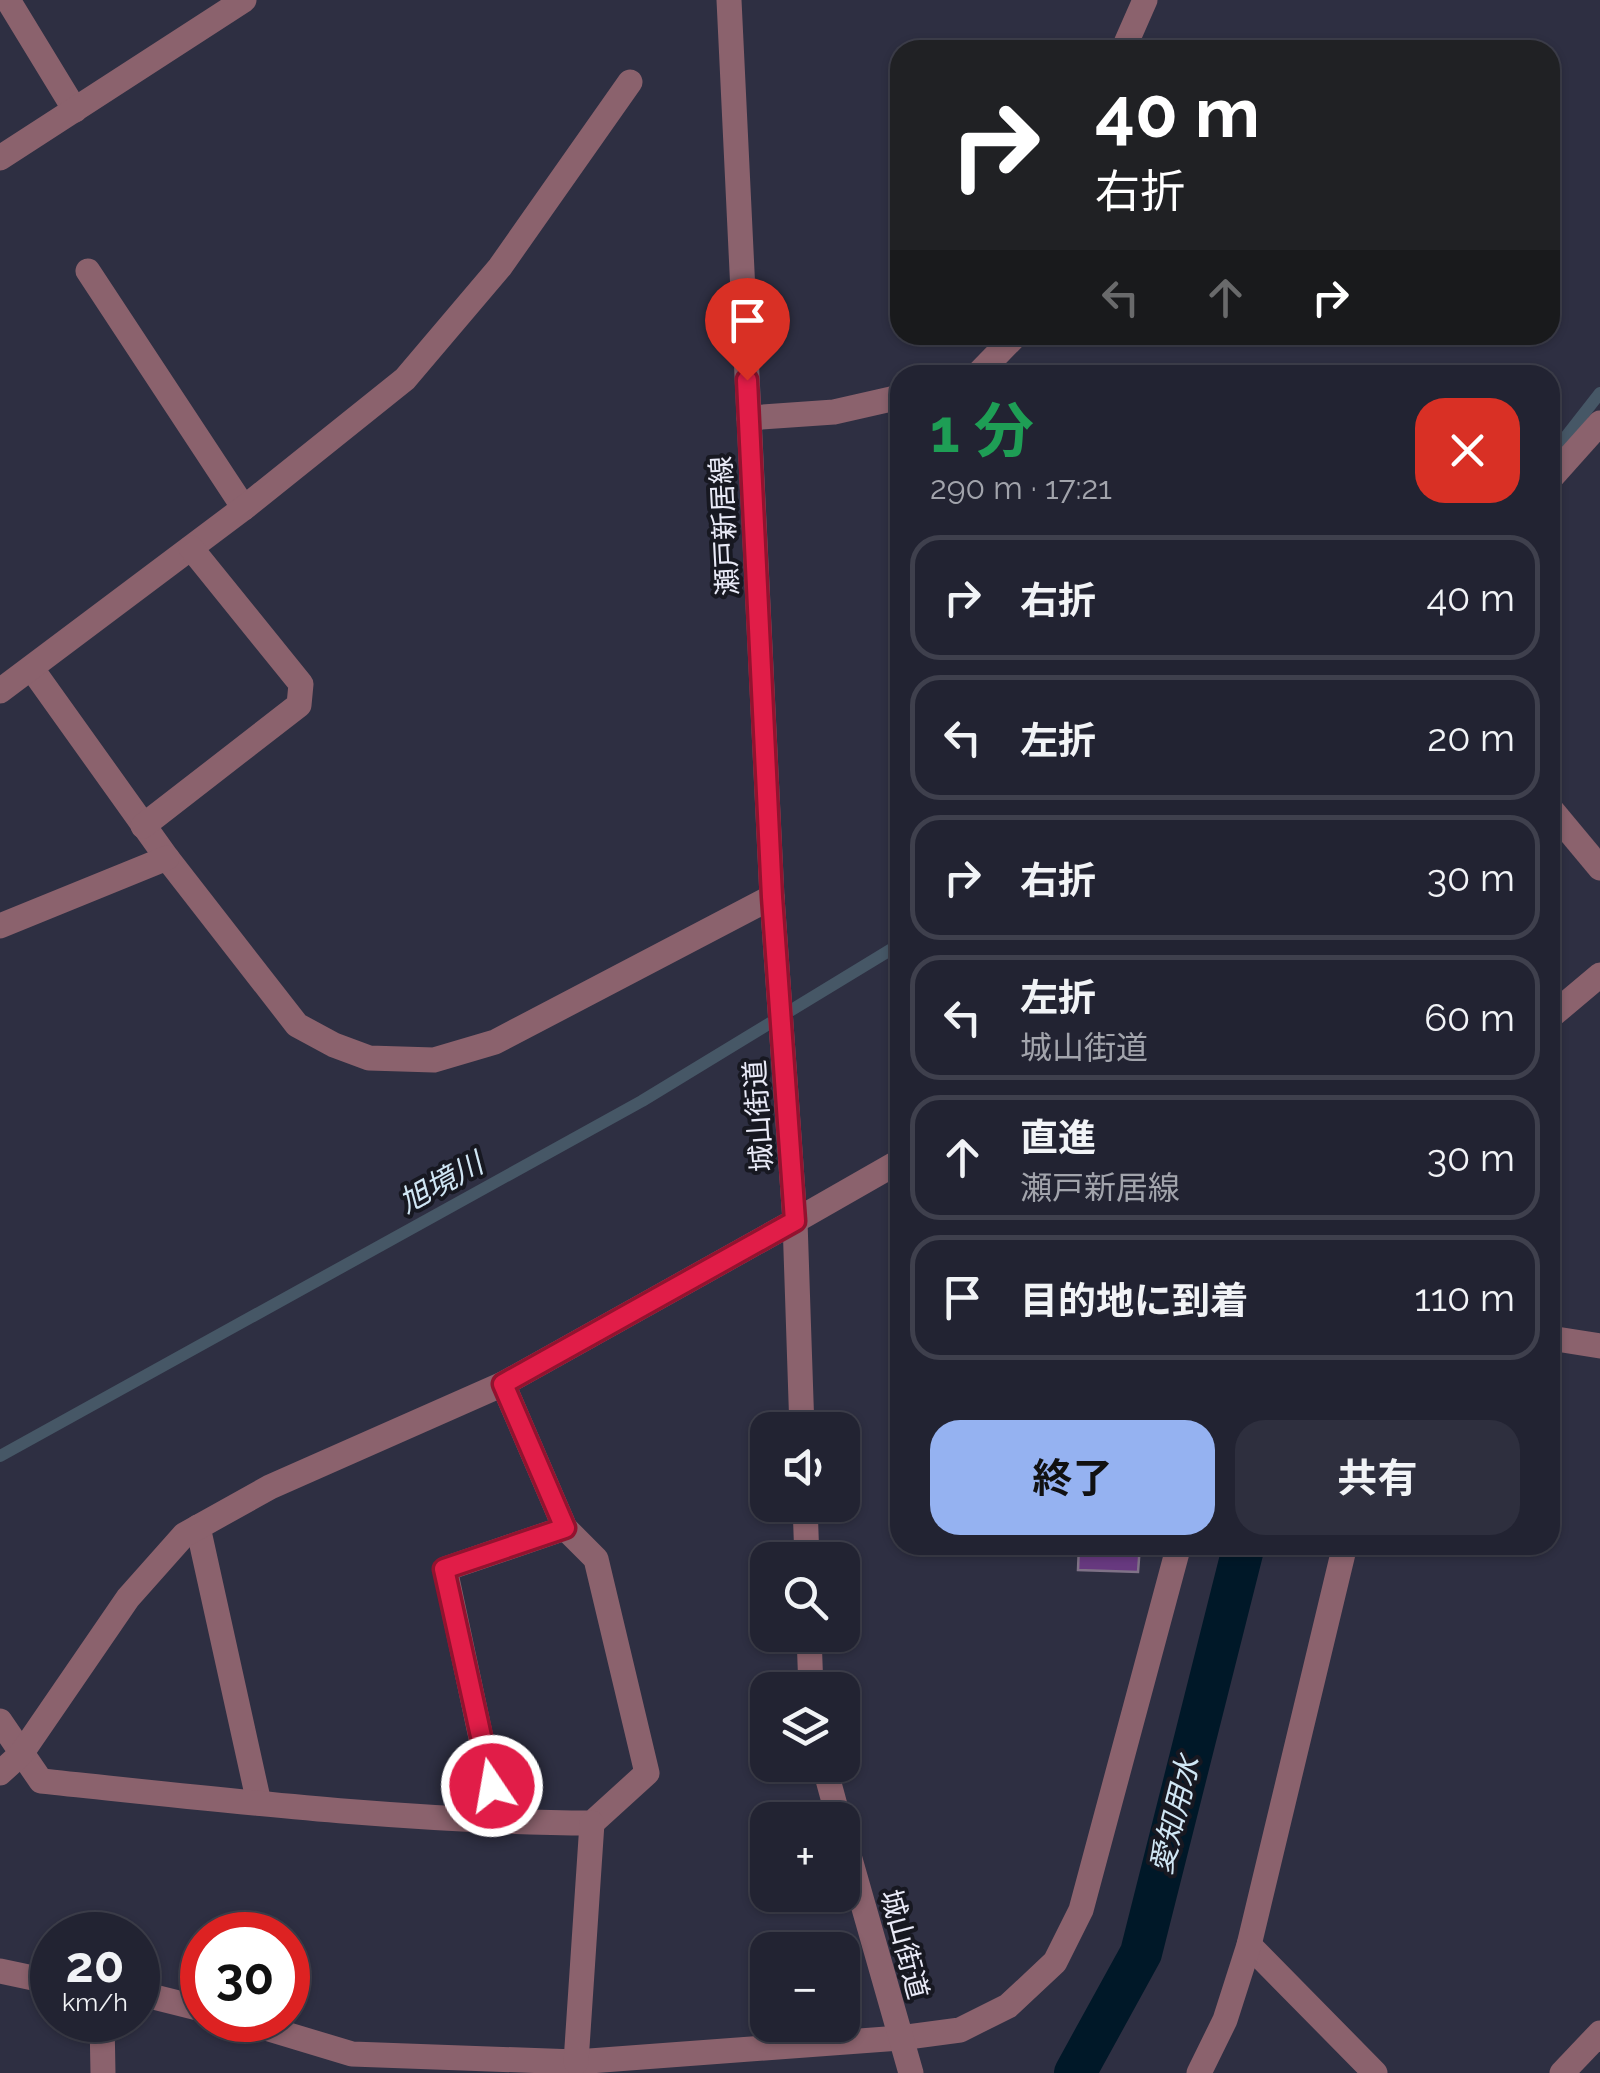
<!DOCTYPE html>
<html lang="ja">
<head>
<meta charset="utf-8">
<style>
	:root { --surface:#222332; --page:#2e2f3e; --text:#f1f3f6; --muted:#a2a4ac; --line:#3f404d; --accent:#95b2f1 }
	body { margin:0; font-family:Raleway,"Noto Sans JP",sans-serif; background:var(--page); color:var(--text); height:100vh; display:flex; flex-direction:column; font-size:38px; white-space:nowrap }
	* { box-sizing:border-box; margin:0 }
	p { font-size:32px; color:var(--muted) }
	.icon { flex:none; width:55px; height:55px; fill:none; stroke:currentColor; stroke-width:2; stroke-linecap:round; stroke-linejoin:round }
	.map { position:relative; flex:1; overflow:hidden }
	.side { position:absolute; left:890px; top:365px; width:670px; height:1190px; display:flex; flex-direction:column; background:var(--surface); border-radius:30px; box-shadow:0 2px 8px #0004,0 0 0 2px var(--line) }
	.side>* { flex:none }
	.top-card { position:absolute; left:890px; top:40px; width:670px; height:305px; border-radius:30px; box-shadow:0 2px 8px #0004,0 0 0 2px var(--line); background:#202124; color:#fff; overflow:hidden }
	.controls { position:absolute; left:750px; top:1412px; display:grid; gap:20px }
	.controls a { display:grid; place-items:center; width:110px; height:110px; border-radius:20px; background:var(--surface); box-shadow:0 2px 8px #0004,0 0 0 2px var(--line); font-size:50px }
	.speed { position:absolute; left:30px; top:1912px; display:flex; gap:20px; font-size:50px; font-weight:700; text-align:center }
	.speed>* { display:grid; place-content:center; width:130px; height:130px; border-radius:50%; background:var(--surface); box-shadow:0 2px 8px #0004,0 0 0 2px var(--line); line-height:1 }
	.speed small { font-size:25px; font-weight:400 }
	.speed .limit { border:15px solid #d22; background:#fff; color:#111 }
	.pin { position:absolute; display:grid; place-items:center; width:85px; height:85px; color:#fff; margin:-102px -42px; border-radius:50% 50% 50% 0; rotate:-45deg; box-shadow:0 0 10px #0007 }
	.pin .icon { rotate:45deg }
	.me { position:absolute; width:110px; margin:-55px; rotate:348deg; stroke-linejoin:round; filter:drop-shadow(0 0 8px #0008) }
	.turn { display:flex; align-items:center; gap:35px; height:210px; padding:0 40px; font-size:45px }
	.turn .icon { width:130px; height:130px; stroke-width:2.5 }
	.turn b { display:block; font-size:70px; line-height:85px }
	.lanes { display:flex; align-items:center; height:95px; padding:0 40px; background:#0003; justify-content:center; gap:50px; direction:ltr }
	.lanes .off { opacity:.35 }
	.round { display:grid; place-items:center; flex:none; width:105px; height:105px; border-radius:30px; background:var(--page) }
	.overview { display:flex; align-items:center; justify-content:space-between; height:170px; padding:0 40px }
	h1 { font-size:60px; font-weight:700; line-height:75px; color:#1e9e55 }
	.action { display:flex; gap:20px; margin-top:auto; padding:20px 40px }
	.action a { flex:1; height:115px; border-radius:30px; background:var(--accent); color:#111; font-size:40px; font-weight:700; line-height:115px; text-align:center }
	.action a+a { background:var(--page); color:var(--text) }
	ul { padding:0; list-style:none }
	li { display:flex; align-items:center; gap:30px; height:125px; margin:0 20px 15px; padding:0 20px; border:5px solid var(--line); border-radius:30px }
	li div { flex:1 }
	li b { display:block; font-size:38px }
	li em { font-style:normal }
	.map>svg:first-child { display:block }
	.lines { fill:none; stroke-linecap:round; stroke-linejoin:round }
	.stream { stroke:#465766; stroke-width:12 }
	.canal { stroke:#001828; stroke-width:42 }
	.building { fill:#67397f; stroke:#7f7287; stroke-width:2.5 }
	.minor { stroke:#8b626d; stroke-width:25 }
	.tertiary { stroke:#8b626d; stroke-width:25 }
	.route-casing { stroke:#92132f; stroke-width:25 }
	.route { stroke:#e11d48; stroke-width:18 }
	.labels { text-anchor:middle; stroke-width:8; stroke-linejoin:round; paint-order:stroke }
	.street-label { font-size:28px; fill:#e9eaf7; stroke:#171821 }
	.water-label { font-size:30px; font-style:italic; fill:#d0e6f4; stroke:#171821 }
</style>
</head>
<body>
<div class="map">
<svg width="1600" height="2073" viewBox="0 0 1600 2073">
	<rect width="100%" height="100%" fill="#2e2f42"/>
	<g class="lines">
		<g class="stream">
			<path d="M1550,457L1600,393"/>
			<path d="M0,1456L642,1101L900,944"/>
		</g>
		<path class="canal" d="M1075,2073L1141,1953L1244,1545"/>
	</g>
	<g class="building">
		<path d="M894,734H900L899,852Z"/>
		<path d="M1079,1545H1140L1138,1572L1078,1570Z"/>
	</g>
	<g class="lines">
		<g class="minor">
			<path d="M8,0L75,110"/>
			<path d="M1123,50L1145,0"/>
			<path d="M0,158L244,0"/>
			<path d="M88,271L244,508"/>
			<path d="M977,375L1016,335"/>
			<path d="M749,418L834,412L900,397"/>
			<path d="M1550,479L1600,423"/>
			<path d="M32,669L167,858L297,1025L334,1045L369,1058L434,1060L495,1042L772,897"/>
			<path d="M0,691L249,504L405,379L500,267L630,82"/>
			<path d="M1550,808L1600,868"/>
			<path d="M143,826L299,705L301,684L191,548"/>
			<path d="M0,926L167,858"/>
			<path d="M1550,1017L1600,975"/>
			<path d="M795,1221L900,1161"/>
			<path d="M1550,1338L1600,1346"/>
			<path d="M198,1527L259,1803"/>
			<path d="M0,1721L41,1781C224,1800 408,1822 592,1823L647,1773L596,1559L565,1528L503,1384"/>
			<path d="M499,1822L445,1569L565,1528"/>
			<path d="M1249,1945L1375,2073"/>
			<path d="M0,1971L52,1982"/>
			<path d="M138,1993L202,2009"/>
			<path d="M102,2020L103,2073"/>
			<path d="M239,2020L352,2054L576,2062L900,2038L960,2030L1008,2006L1055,1962L1081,1910L1179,1545"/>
			<path d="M576,2062L592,1823"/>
			<path d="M1199,2073L1225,2020L1249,1945L1345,1545"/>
			<path d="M1562,2073L1600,2033"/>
		</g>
		<g class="tertiary">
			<path d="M729,0L772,897L795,1221L802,1430"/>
			<path d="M805,1505L807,1560"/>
			<path d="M809,1635L811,1690"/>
			<path d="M824,1765L839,1820"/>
			<path d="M0,1773L21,1754L128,1598L184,1535L270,1487L503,1384L795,1221"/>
			<path d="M842,1831L911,2073"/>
		</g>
	</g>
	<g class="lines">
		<defs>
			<path id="route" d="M492,1786L444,1569L565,1528L503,1384L795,1221L772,897L747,380"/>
		</defs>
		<use href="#route" class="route-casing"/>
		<use href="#route" class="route"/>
	</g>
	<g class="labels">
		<g class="street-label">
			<text transform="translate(724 526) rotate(-93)" y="10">瀬戸新居線</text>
			<text transform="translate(758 1116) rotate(-94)" y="10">城山街道</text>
			<text transform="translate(905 1944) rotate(75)" y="10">城山街道</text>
		</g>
		<g class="water-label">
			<text transform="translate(441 1183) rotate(-29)" y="10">旭境川</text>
			<text transform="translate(1175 1815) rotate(-76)" y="10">愛知用水</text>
		</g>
	</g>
</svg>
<div class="controls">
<a><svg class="icon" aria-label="sound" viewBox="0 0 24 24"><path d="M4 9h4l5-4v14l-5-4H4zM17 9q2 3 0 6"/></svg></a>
<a><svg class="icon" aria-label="search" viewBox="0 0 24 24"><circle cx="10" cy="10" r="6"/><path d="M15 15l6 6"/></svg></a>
<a><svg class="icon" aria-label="layers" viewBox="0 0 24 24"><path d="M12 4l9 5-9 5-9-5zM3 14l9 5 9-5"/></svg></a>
<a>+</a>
<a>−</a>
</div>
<div class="speed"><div>20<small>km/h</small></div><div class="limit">30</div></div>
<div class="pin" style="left:747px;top:380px;background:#d93025"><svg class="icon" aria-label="arrive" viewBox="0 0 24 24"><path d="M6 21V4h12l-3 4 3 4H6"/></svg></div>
<svg class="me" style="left:492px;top:1786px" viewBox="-20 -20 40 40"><circle r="17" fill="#e11d48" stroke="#fff" stroke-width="3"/><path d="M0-11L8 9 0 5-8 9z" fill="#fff"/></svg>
<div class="top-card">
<div class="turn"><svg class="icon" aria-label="right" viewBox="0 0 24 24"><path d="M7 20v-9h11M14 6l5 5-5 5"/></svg><div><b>40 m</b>右折</div></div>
<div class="lanes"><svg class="icon off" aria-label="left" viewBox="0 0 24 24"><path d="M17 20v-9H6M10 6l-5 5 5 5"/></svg><svg class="icon off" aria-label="ahead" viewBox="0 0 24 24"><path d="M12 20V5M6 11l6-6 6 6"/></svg><svg class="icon" aria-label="right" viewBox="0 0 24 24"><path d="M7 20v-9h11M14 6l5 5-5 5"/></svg></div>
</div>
<section class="side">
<div class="overview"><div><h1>1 分</h1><p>290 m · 17:21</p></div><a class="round" style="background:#d93025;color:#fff"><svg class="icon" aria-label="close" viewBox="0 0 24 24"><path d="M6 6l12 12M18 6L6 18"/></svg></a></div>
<ul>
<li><svg class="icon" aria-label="right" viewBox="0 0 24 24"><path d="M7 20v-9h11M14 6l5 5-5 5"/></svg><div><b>右折</b></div><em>40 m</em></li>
<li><svg class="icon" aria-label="left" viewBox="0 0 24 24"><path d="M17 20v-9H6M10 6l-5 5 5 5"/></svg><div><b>左折</b></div><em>20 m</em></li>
<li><svg class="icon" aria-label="right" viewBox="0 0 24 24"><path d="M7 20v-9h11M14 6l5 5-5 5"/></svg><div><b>右折</b></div><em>30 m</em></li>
<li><svg class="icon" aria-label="left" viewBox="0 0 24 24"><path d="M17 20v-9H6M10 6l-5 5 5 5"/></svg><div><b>左折</b><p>城山街道</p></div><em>60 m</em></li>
<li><svg class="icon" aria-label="ahead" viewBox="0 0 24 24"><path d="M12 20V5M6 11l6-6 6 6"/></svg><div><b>直進</b><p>瀬戸新居線</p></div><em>30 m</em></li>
<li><svg class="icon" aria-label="arrive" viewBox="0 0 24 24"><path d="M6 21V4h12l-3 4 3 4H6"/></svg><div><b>目的地に到着</b></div><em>110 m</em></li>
</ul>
<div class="action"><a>終了</a><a>共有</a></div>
</section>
</div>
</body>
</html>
